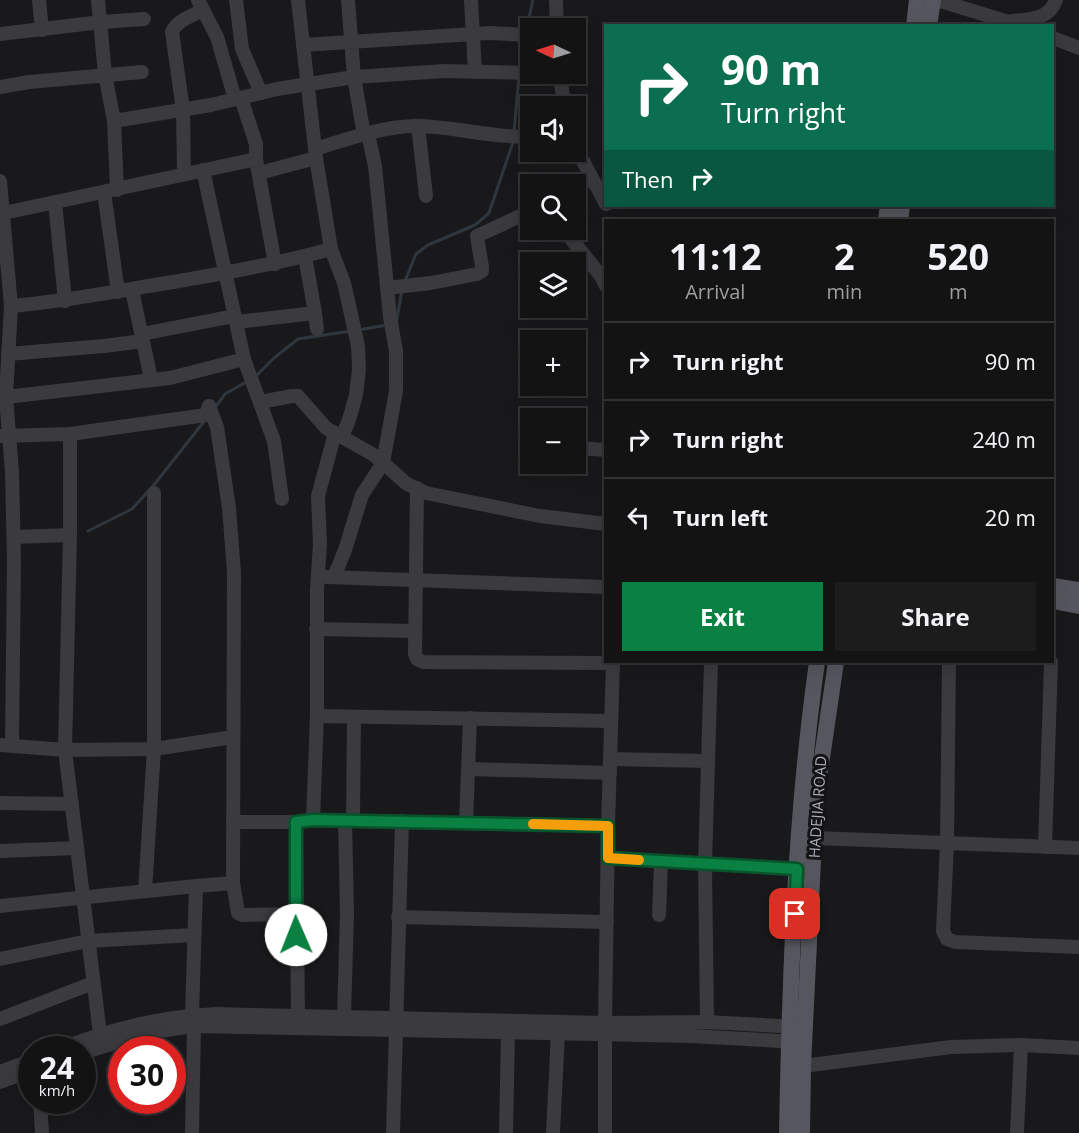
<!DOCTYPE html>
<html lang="en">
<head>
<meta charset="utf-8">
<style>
	:root { --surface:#131314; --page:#1c1c1d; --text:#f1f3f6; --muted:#9d9ea0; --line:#323234; --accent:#0b8043 }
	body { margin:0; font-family:"Open Sans",sans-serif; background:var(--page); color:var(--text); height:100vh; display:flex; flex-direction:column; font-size:22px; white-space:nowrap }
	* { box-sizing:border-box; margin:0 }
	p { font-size:20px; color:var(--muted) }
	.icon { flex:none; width:33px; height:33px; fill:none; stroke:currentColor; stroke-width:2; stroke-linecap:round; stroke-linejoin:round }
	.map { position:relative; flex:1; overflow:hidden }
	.sheet { position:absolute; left:604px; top:219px; width:450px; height:444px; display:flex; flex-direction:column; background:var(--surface); border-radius:0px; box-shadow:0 6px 24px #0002,0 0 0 2px var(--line) }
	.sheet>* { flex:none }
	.top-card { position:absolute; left:604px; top:24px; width:450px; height:183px; border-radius:0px; box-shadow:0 6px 24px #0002,0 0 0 2px var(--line); background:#0b6e4f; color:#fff; overflow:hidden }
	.needle { width:39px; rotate:274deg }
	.tools { position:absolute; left:520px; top:18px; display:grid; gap:12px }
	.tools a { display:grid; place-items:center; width:66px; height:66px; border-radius:0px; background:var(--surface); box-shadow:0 6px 24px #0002,0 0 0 2px var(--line); font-size:30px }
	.speed { position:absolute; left:18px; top:1036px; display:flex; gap:12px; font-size:30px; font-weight:700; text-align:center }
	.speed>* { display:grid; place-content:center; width:78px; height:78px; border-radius:50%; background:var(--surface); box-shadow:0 6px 24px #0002,0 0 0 2px var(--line); line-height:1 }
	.speed small { font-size:15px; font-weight:400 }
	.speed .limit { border:9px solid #d22; background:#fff; color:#111 }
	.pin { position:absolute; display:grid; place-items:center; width:51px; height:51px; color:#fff; margin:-26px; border-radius:12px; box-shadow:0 3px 9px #0006 }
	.me { position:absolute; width:66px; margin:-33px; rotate:359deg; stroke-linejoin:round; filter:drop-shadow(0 0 4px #0008) }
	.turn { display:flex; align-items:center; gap:21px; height:126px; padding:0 18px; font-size:27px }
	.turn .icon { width:78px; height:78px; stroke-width:2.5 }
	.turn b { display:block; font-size:42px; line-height:51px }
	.then { display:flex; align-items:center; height:57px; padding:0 18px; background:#0003; gap:12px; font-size:22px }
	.eta { display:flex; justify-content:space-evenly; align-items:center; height:102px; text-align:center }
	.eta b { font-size:36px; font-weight:700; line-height:42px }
	.cta { display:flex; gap:12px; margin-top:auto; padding:12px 18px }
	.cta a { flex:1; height:69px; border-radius:0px; background:var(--accent); color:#fff; font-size:24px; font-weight:700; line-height:69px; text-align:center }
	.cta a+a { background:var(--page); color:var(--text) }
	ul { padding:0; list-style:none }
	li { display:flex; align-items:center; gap:18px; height:78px; padding:0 18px; border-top:2px solid var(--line) }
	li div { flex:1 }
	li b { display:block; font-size:22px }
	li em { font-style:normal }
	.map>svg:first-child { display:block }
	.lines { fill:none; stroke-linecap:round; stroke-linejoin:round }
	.stream { stroke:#30363d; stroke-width:3 }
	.minor { stroke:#3a3a3f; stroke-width:14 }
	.major { stroke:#56575e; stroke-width:16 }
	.route-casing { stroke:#07532c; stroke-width:15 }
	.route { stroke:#0b8043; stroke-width:10 }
	.slow { stroke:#f59e0b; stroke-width:10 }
	.labels { text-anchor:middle; stroke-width:6; stroke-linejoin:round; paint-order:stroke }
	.street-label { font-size:15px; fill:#acafb9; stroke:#141416 }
</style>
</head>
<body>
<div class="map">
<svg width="1079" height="1133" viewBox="0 0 1079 1133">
	<rect width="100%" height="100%" fill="#19191b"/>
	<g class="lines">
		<g class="stream">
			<path d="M526,31L533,0"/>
			<path d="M520,70L525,38"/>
			<path d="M514,132L519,76"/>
			<path d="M405,281L416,254L428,245L475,225L489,213L513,142"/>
			<path d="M396,324L402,290"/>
			<path d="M358,330L387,325"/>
			<path d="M256,376L274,358L298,339L351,331"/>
			<path d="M214,409L225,394L248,381"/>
			<path d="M88,531L132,509L153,486L206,419"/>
		</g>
		<g class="minor">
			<path d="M39,0L42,30"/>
			<path d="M98,0L105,74L114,121L117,190"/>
			<path d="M198,0L217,37L235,99"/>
			<path d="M236,0L242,49L261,93"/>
			<path d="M298,0L316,158L331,249L344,283L358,346L359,369L356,395L349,420L342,437"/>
			<path d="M348,0L354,77L364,135"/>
			<path d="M471,0L475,72"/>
			<path d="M556,0L557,28"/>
			<path d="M937,0L1022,26"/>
			<path d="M1012,21C1030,19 1049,20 1056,0"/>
			<path d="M0,34L101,22L144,19"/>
			<path d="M1053,38L1079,48"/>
			<path d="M303,45L489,33L531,35"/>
			<path d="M560,74L564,106"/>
			<path d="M0,87L29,82L142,72"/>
			<path d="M241,98L256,144V159L275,264"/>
			<path d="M114,121L211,105L277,89L354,77L445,71L531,73"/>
			<path d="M418,126L426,196"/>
			<path d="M576,148L606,204"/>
			<path d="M315,149C345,140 384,126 415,126C453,126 492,138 531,137"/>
			<path d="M203,170L244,359L274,441L282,499"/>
			<path d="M259,173L316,158"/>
			<path d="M184,174L183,110L172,32C177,20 192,16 203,10"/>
			<path d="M0,181L11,306L6,397L12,472L14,561L12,745"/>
			<path d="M576,188L591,177"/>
			<path d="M104,192L118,292"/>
			<path d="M55,202L65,301"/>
			<path d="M4,213L256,159"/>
			<path d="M564,230L601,276L606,286"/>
			<path d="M387,288L431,283L477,274L482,271V267L477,236L531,211"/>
			<path d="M132,290L151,379"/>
			<path d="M11,306C68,301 122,290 179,281C230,272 281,263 331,249"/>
			<path d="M315,313L317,329"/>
			<path d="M236,322L315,313L305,256"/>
			<path d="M142,334L234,316"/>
			<path d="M8,354L104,346L143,341"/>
			<path d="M6,397L170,378L244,359"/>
			<path d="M260,402L292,396H298L326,428L374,455L407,484L426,493L540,516L606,524"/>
			<path d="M70,434V535L65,750L100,1034"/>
			<path d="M0,436L70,434L206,415L209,406"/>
			<path d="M579,448L606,450"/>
			<path d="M417,488L415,654L417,659L423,662L613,663"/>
			<path d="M14,537L70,535"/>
			<path d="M327,577L606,587"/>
			<path d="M334,577L345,550L362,495L383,463L396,391V351L390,317L375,166L368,134"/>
			<path d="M316,629L415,631"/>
			<path d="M949,662L947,844L943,931L947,939L955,942L1079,947"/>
			<path d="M317,716L611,721"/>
			<path d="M0,745L65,750L154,749L233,737"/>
			<path d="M610,759L707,761"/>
			<path d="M469,769L610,773"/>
			<path d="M0,803L72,804"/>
			<path d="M313,820L317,716V590L320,544L318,496L335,433"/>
			<path d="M353,820L354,717"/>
			<path d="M233,822H296L313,820L608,826"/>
			<path d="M296,822L298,1017"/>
			<path d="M466,823L470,718"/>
			<path d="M815,838L1079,848"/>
			<path d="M1045,847L1051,662"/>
			<path d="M0,851L77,848"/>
			<path d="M608,858L797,869"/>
			<path d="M233,883L238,913L242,915L296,914"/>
			<path d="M145,891L154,749V493"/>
			<path d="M0,906L196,886"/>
			<path d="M659,915L661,862"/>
			<path d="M398,917L607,922"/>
			<path d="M0,959L88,941L194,935"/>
			<path d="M192,1015L196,886L233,883L234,572L229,508L217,427L209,406"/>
			<path d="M344,1016L347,913L345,820"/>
			<path d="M0,1019L93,983"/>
			<path d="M707,1022L705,864L711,662"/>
			<path d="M605,1023L608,826L613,662"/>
			<path d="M57,1050C111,1029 158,1017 216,1014L605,1023L707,1022L799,1027"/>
			<path d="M82,1053L146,1033L194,1026L691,1036L799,1042"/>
			<path d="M803,1066L951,1047L1021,1045L1079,1048"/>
			<path d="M0,1072L32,1060"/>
			<path d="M0,1082L32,1070"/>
			<path d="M40,1101L42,1133"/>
			<path d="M192,1133L194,1026"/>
			<path d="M393,1133L402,821"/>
			<path d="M506,1133L508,1031"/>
			<path d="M553,1133L558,1033"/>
			<path d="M605,1133V1034"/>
			<path d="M1017,1133L1021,1045"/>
		</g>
		<g class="major">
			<path d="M914,26L917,0"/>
			<path d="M929,26L933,0"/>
			<path d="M886,220L888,206"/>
			<path d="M900,220L902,206"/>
			<path d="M1053,586L1079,590"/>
			<path d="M1053,601L1079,606"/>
			<path d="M787,1133C790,975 795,818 817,662"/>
			<path d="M802,1133L803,1066L816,799L836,662"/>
		</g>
	</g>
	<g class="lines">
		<defs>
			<path id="route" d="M296,935V822L313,820L608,826V858L797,869L795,914"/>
		</defs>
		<use href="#route" class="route-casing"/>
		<use href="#route" class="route"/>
		<path class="slow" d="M533,824L608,826V858L639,860"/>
	</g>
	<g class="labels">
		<g class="street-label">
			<text transform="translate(818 807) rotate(-86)" y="5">HADEJIA ROAD</text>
		</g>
	</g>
</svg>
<div class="tools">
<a><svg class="needle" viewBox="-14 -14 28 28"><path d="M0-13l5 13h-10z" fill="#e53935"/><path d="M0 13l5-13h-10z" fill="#9d9ea0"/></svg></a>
<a><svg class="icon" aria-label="sound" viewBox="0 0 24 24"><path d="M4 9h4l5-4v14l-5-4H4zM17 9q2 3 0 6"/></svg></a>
<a><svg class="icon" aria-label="search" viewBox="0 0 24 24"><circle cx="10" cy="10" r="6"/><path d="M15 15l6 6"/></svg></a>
<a><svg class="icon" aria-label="layers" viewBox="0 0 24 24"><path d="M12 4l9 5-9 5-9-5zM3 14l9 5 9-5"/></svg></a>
<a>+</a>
<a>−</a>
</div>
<div class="speed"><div>24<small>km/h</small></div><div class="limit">30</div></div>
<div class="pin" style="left:795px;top:914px;background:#d93025"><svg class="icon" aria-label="arrive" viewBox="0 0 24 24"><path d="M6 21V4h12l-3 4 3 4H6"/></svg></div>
<svg class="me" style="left:296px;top:935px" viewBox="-20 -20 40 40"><circle r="19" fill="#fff"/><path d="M0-13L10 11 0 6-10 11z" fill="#0b8043"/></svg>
<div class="top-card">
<div class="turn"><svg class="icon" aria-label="right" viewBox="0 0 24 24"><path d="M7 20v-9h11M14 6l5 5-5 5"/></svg><div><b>90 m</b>Turn right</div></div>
<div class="then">Then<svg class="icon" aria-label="right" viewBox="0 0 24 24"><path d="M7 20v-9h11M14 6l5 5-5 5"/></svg></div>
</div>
<section class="sheet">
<div class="eta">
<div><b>11:12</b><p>Arrival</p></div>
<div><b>2</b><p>min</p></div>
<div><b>520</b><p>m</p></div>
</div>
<ul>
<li><svg class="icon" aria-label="right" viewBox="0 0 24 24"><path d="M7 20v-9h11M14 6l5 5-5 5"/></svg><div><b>Turn right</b></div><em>90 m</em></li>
<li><svg class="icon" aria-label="right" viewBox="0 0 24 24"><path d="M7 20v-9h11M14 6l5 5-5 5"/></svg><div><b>Turn right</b></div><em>240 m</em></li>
<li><svg class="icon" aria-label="left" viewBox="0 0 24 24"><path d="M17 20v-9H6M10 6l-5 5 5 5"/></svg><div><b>Turn left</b></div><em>20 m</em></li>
</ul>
<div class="cta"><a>Exit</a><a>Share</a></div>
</section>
</div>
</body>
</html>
